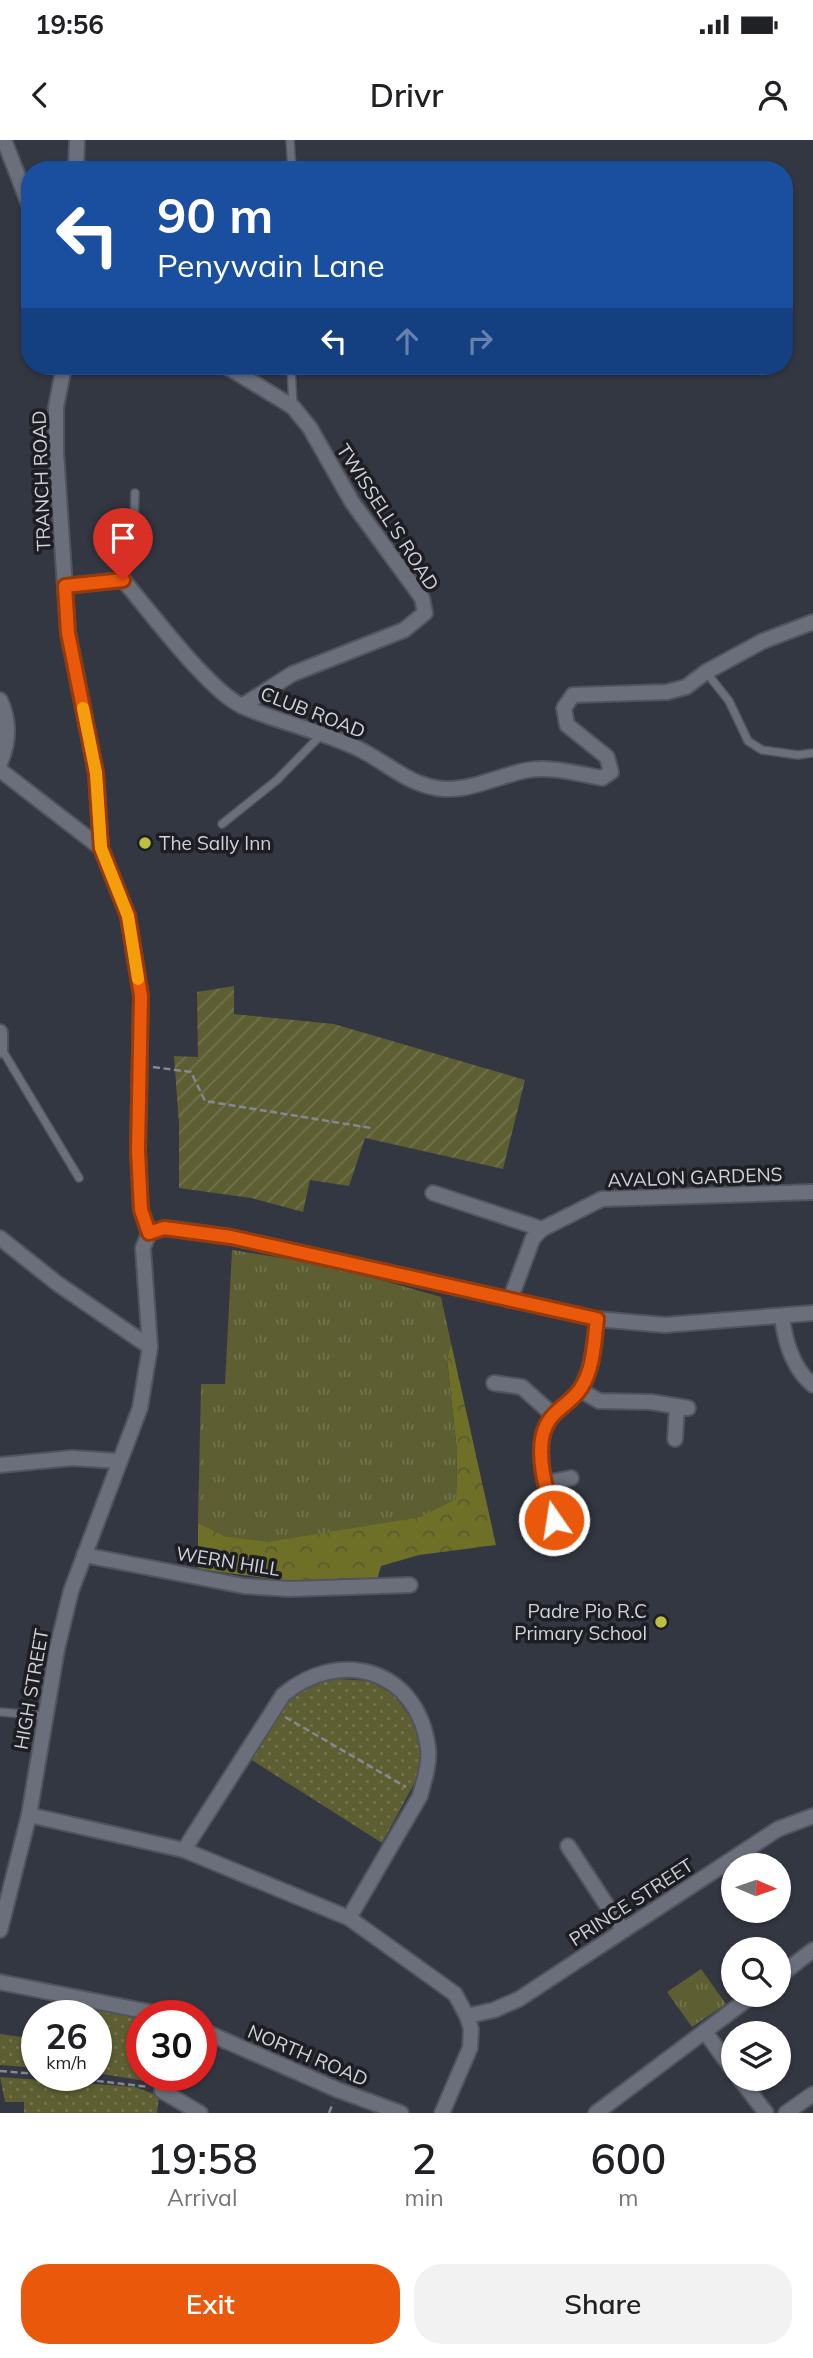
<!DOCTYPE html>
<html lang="en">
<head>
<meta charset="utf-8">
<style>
	:root { --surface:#fff; --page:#f2f2f2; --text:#202124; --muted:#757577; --accent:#ea580c }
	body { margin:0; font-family:Mulish,sans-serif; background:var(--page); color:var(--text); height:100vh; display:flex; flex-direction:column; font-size:26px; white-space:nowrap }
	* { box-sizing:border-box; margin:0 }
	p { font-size:23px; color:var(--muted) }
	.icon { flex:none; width:38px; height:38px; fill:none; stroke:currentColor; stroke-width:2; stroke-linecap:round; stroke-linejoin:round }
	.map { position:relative; height:1973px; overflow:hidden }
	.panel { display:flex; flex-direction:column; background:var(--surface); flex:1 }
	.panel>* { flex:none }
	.hud { position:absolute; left:21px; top:21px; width:772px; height:214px; border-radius:28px; box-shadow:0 2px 5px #0004; background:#1a4fa0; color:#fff; overflow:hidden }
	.needle { width:46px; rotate:92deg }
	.tools { position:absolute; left:721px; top:1713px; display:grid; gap:14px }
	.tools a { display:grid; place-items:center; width:70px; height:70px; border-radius:50%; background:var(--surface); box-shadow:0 2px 5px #0004; font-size:35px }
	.speed { position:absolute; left:21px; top:1860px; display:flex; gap:14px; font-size:35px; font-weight:700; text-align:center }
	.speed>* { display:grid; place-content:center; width:91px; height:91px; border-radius:50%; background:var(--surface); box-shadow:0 2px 5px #0004; line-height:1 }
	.speed small { font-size:18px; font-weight:400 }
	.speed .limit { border:10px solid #d22; background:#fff; color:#111 }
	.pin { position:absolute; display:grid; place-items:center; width:60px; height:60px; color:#fff; margin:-72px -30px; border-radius:50% 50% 50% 0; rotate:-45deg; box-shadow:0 0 7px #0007 }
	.pin .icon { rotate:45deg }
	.me { position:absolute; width:77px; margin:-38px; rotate:347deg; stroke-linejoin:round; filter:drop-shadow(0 0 5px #0008) }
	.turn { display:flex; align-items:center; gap:24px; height:147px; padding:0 21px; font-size:32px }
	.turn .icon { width:91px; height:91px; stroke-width:2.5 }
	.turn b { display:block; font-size:49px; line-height:60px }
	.lanes { display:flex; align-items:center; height:66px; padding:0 21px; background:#0003; justify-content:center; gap:35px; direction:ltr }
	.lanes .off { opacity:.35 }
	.eta { display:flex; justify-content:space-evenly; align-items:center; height:119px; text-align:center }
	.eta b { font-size:42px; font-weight:600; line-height:49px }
	.action { display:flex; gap:14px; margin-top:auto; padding:14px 21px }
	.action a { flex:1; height:80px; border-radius:28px; background:var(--accent); color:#fff; font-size:28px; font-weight:600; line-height:80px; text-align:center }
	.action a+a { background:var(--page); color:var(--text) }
	.status { display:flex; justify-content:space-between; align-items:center; height:49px; padding:0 35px; background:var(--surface); direction:ltr }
	.status svg { height:19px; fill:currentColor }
	header { display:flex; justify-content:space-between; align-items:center; height:91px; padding:0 21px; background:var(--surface); font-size:32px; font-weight:600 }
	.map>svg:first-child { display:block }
	.grass { fill:url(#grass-dots) }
	.forest { fill:url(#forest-crowns) }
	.park { fill:url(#park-tufts) }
	.garden { fill:url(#garden-furrows) }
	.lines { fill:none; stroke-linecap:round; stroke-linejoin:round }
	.service-casing { stroke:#52545d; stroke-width:10 }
	.minor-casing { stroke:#52545d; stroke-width:18 }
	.path { stroke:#858891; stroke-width:2.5; stroke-dasharray:7 3.5; stroke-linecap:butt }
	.service { stroke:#6b6f7b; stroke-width:7 }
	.minor { stroke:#6b6f7b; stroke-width:14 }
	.route-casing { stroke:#983908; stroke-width:18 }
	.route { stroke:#ea580c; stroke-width:12 }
	.slow { stroke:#f59e0b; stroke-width:12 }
	.poi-dot { fill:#bdbf43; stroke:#1d1e23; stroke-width:2.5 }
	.labels { text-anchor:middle; stroke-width:7; stroke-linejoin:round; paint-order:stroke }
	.street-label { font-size:19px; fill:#d1d3da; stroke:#1d1e23 }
	.poi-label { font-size:19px; fill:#d1d3da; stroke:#1d1e23; text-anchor:start }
</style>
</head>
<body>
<div class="status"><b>19:56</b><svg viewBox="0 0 49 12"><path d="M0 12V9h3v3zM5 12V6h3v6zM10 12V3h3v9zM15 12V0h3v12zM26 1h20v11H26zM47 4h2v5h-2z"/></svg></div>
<header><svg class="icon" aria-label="back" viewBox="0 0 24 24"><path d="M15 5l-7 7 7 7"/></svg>Drivr<svg class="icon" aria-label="person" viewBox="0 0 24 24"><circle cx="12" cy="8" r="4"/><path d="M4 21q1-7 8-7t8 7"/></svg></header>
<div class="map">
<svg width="813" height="1973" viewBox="0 0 813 1973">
	<defs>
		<pattern id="grass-dots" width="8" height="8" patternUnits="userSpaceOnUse" patternTransform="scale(1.75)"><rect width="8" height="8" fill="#5d5e32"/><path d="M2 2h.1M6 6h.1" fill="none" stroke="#73744f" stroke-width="1.8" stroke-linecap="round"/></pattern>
		<pattern id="forest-crowns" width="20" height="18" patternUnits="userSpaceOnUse" patternTransform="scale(1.75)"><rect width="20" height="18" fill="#6e7028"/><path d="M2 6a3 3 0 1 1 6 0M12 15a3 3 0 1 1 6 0" fill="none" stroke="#595a33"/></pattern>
		<pattern id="park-tufts" width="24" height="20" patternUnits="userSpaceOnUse" patternTransform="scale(1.75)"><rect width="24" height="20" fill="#5d5e32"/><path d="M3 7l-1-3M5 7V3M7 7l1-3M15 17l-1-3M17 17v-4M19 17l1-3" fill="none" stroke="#73744f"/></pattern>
		<pattern id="garden-furrows" width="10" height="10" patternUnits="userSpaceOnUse" patternTransform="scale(1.75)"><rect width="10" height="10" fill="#5d5e32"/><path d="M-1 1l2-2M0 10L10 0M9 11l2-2" fill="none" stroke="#73744f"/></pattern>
	</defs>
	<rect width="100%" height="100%" fill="#333742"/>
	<g class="grass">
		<path d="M323,1538L370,1541L394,1555L420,1590L421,1631L382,1703L250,1619L290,1560Z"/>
		<path d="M42,1867L153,1875L142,1876V1936H159L157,1943L96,1933V1876H40Z"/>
		<path d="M0,1894L37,1899V1928L0,1925Z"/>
		<path d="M0,1937L135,1947L159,1956L157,1973H24V1962H5Z"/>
	</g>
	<path class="forest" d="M451,1203L496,1405L419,1415L381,1426L377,1440L295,1442L198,1429V1383L228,1397L456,1359L457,1312L447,1219Z"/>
	<g class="park">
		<path d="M232,1110L332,1126L441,1157L451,1203L447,1219L457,1312L456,1359L421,1377L268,1402L228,1397L198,1383L201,1244H225Z"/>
		<path d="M701,1829L726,1864L692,1887L667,1852Z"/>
	</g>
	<path class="garden" d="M234,846V874L334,884L525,940L503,1029L365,998L349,1046L310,1040L303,1072L251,1058L179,1048V984L174,916L198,917L197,852Z"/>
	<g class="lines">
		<defs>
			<g id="service">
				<path d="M290,0L292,30"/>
				<path d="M291,226L293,267"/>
				<path d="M123,440L133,413L135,353"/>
				<path d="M706,532L729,561L748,601L762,610L798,615L813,613"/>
				<path d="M222,684L277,640L322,594"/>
				<path d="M1,908L79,1038"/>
				<path d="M0,1572L45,1576"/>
			</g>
			<g id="minor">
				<path d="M4,0L30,67"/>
				<path d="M76,30L77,0"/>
				<path d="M226,226L293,267L310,288L352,362L422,458L425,473L404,490L292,534L242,566"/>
				<path d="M65,446L123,440C150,471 209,552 244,567C281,583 322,591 359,609C388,623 410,647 445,649C473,650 501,635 528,630C552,626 579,634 602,638L611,632L607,617L567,585L564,568L573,555L667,552L686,547L706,532L763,501L813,482"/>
				<path d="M0,560C10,581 9,602 0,623"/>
				<path d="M0,630L101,708"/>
				<path d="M0,892V910"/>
				<path d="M433,1053L542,1089"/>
				<path d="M149,1093L165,1088L231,1097L597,1179L665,1185L813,1173"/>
				<path d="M0,1098L58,1144L150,1207"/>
				<path d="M510,1160L533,1098L542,1089L602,1059L813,1052"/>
				<path d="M782,1177C785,1201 793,1229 813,1245"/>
				<path d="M494,1243L522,1247L552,1274"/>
				<path d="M580,1250L599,1261L651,1262L688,1268"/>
				<path d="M675,1299L677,1267"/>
				<path d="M0,1325L72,1318L119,1321"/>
				<path d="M546,1343L571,1338"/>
				<path d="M554,1380C548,1354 538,1326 542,1299C547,1270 568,1268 581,1248C593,1228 594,1202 597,1179"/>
				<path d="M84,1415L244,1446L290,1449L410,1445"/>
				<path d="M29,1675L184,1710L349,1778L455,1854L467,1876L471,1889L470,1908L442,1973"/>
				<path d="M568,1706L623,1790"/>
				<path d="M184,1710L283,1555C340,1507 418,1529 428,1608C430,1624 424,1640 420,1656L349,1778"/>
				<path d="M0,1790L29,1675L57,1509L71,1451L140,1268L150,1207L143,1108L149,1093L141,1070L138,1011L141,856L128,776L101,708L96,633L68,493L56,312V267L64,226"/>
				<path d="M779,1836L813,1810"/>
				<path d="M0,1842L169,1876"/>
				<path d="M467,1876L494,1870L519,1859L778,1689L813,1676"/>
				<path d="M201,1890L338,1950L401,1973"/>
				<path d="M705,1892L733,1930"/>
				<path d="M740,1939L766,1973"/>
				<path d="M162,1951L200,1973"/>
				<path d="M596,1973L753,1855"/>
				<path d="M786,1973L813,1954"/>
			</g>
		</defs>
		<use href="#service" class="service-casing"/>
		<use href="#minor" class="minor-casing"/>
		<g class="path">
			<path d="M153,927L191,932L205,961L371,988"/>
			<path d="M285,1577L406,1647"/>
			<path d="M0,1931L37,1934"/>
			<path d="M55,1936L149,1947"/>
			<path d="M329,1973L333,1963"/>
		</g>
		<use href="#service" class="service"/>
		<use href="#minor" class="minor"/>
	</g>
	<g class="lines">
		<defs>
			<path id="route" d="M123,440L65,446L68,493L96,633L101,708L128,776L141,856L138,1011L141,1070L149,1093L164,1088L231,1097L597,1179C594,1202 594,1228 581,1248C568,1268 547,1270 542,1299C538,1326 548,1354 554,1380"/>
		</defs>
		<use href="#route" class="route-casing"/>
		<use href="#route" class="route"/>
		<path class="slow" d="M83,568L96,633L101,708L128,776L138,839"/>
	</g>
	<g class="poi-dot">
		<circle cx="145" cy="703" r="7"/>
		<circle cx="661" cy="1482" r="7"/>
	</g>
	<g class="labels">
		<g class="street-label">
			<text transform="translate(41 341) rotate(-92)" y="7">TRANCH ROAD</text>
			<text transform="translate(388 377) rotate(57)" y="7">TWISSELL'S ROAD</text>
			<text transform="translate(313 572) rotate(21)" y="7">CLUB ROAD</text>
			<text transform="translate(695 1037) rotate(-2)" y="7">AVALON GARDENS</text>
			<text transform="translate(228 1421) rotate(9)" y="7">WERN HILL</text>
			<text transform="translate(31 1549) rotate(-80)" y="7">HIGH STREET</text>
			<text transform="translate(631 1762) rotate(-33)" y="7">PRINCE STREET</text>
			<text transform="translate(308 1915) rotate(23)" y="7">NORTH ROAD</text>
		</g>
		<g class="poi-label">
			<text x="159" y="710">The Sally Inn</text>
			<text x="647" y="1478" text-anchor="end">Padre Pio R.C<tspan x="647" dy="22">Primary School</tspan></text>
		</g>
	</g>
</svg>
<div class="tools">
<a><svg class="needle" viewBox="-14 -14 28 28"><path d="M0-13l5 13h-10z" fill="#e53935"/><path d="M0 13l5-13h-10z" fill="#757577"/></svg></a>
<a><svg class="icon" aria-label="search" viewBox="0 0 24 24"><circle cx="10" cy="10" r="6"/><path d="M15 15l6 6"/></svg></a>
<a><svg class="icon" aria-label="layers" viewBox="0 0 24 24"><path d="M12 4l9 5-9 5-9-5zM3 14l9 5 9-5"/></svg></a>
</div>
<div class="speed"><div>26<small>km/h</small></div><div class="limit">30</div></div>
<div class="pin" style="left:123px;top:440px;background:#d93025"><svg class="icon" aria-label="arrive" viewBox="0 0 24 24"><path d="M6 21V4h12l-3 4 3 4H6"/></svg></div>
<svg class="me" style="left:554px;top:1380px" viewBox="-20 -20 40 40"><circle r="17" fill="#ea580c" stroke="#fff" stroke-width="3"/><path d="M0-11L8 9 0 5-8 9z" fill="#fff"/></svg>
<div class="hud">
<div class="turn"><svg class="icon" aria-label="left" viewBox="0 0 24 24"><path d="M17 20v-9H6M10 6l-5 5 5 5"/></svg><div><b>90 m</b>Penywain Lane</div></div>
<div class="lanes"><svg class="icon" aria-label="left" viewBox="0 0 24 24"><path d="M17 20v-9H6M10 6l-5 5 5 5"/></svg><svg class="icon off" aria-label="ahead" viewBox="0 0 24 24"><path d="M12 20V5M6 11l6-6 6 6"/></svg><svg class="icon off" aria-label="right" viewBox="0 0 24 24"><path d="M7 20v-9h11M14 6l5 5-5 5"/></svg></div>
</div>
</div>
<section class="panel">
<div class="eta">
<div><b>19:58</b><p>Arrival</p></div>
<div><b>2</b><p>min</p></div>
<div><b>600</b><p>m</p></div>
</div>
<div class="action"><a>Exit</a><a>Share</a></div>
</section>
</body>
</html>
